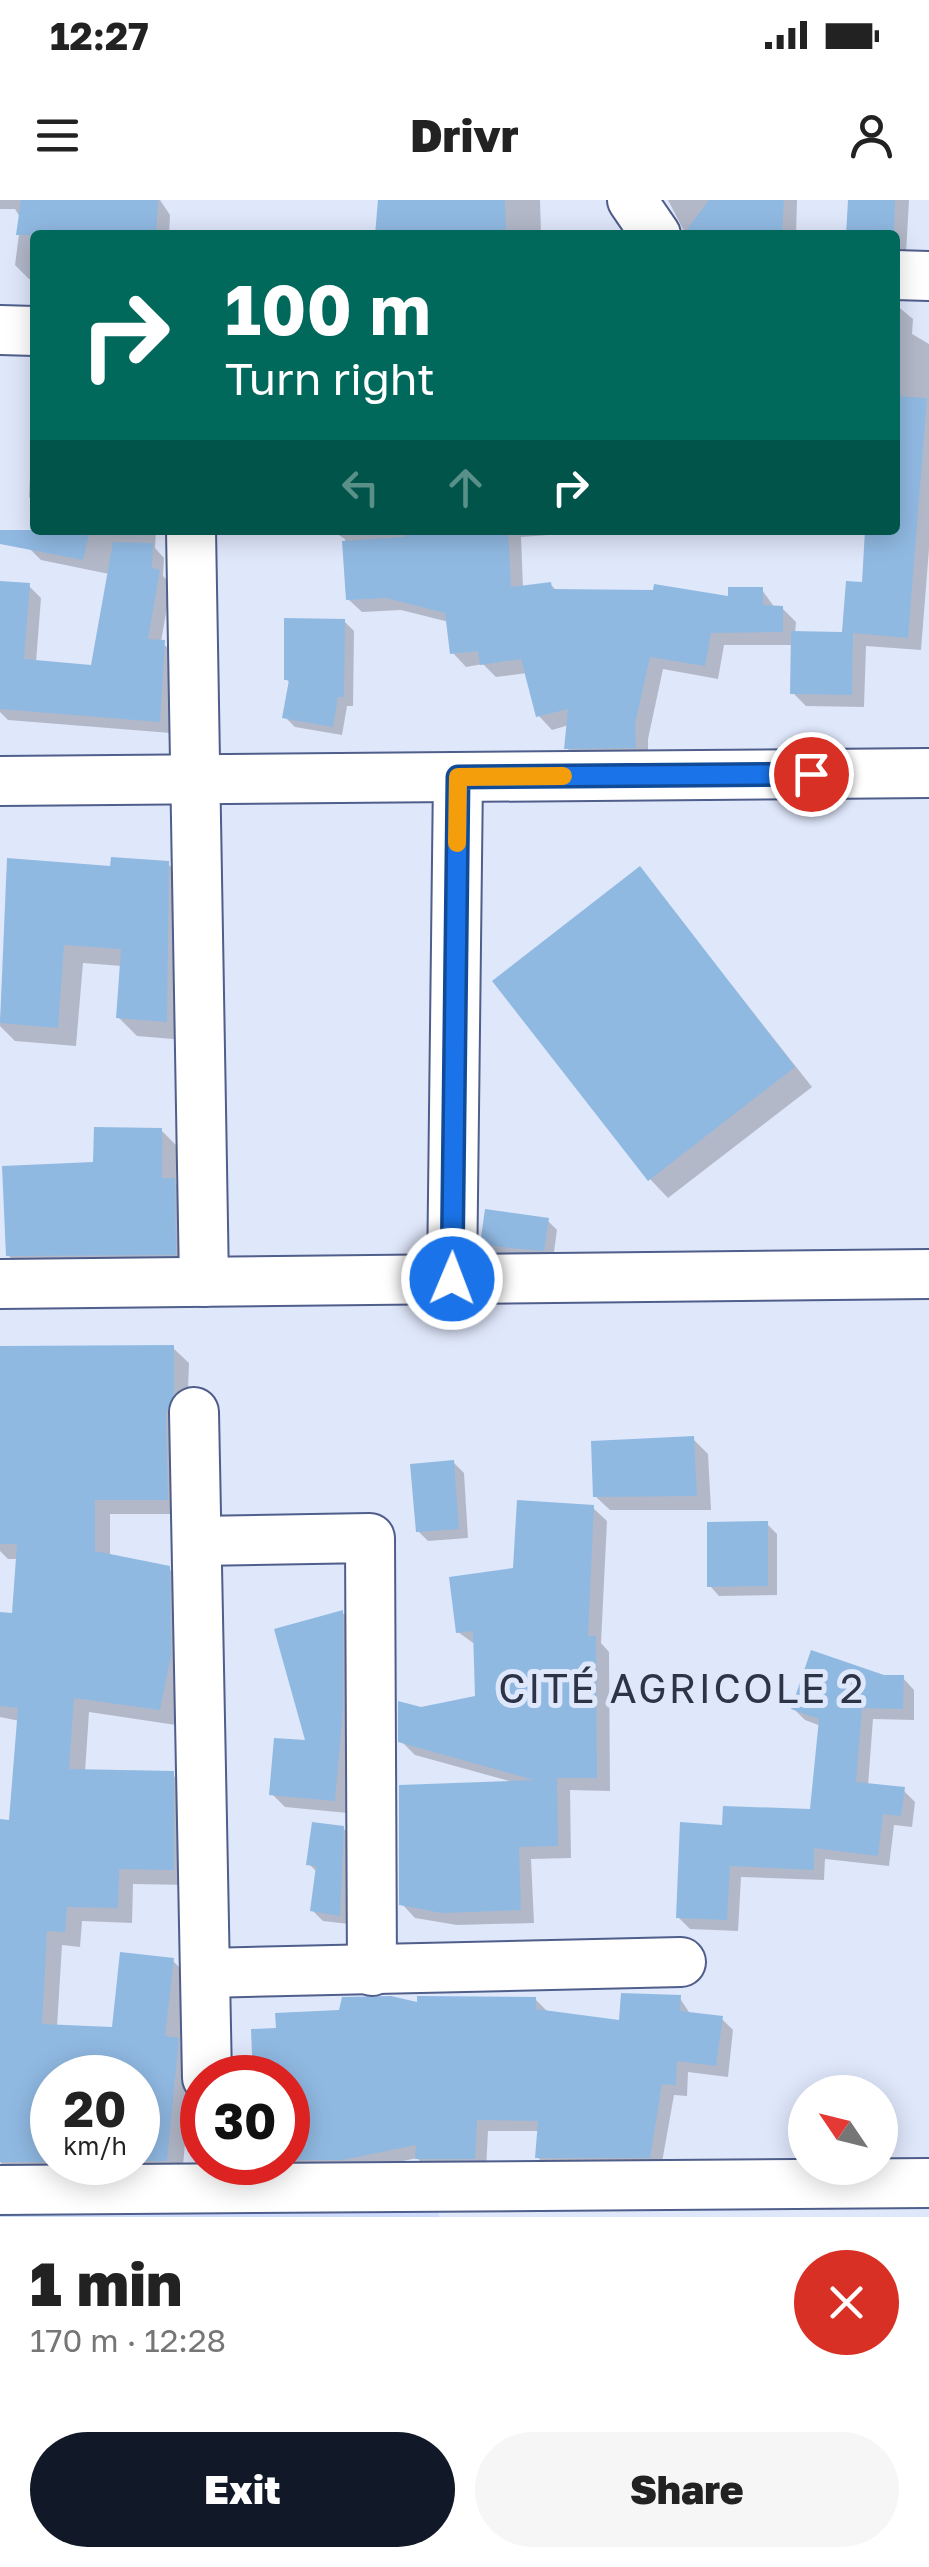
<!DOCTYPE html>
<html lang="en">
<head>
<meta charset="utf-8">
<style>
	:root { --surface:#fff; --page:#f6f6f6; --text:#222; --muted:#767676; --accent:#111827 }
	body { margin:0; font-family:"Golos Text",sans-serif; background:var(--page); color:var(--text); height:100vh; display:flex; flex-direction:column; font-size:38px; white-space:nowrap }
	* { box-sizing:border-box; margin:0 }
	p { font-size:32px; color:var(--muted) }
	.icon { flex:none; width:55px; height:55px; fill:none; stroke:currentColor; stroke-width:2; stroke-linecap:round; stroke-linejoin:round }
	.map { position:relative; height:2017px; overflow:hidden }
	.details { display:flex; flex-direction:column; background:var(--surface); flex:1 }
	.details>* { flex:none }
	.hud { position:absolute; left:30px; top:30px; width:870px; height:305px; border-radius:10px; box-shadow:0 5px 25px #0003; background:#00695c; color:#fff; overflow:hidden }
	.needle { width:65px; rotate:305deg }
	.tools { position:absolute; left:788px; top:1875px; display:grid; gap:20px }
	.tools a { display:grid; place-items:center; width:110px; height:110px; border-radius:50%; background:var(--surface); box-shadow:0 5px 25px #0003; font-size:50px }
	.speed { position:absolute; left:30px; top:1855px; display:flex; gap:20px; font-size:50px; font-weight:700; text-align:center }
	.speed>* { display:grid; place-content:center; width:130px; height:130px; border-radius:50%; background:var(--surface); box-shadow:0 5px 25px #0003; line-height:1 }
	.speed small { font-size:25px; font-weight:400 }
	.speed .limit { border:15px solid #d22; background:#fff; color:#111 }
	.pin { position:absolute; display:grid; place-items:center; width:85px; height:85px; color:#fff; margin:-42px; border:5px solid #fff; border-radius:50%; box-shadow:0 2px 10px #0007 }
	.me { position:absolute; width:110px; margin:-55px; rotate:1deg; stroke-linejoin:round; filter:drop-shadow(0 0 8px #0008) }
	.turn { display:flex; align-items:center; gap:35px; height:210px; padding:0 30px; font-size:45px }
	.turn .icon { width:130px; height:130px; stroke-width:2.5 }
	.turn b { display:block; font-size:70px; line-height:85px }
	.lanes { display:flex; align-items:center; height:95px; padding:0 30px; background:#0003; justify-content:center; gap:50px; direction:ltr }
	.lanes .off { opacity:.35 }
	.round { display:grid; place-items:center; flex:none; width:105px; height:105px; border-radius:52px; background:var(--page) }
	.overview { display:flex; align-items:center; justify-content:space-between; height:170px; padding:0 30px }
	h1 { font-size:60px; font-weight:800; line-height:75px }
	.cta { display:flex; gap:20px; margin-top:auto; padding:20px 30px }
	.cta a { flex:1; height:115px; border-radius:60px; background:var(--accent); color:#fff; font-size:40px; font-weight:800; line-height:115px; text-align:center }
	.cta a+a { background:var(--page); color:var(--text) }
	.status { display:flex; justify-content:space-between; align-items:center; height:70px; padding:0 50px; background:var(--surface); direction:ltr }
	.status svg { height:28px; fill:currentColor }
	header { display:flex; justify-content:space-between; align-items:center; height:130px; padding:0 30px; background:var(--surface); font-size:45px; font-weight:800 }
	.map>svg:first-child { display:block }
	.built { fill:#cedbfe }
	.shadow { fill:#0003; fill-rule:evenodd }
	.building { fill:#90b9e2 }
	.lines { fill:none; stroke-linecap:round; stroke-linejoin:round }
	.minor-casing { stroke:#4f5e8a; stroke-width:52 }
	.minor { stroke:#fff; stroke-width:48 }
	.route-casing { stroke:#114b97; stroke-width:25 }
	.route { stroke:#1a73e8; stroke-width:18 }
	.slow { stroke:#f59e0b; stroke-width:18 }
	.labels { text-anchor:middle; stroke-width:10; stroke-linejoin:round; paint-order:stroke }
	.quarter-label { font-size:40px; letter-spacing:2.5px; fill:#2d3448; stroke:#dfe7fb }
</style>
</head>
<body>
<div class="status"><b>12:27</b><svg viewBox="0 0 49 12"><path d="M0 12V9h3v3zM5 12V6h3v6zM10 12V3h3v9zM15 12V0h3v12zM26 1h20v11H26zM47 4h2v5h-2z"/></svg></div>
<header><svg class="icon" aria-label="menu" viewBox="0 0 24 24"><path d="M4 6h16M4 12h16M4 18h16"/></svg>Drivr<svg class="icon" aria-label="person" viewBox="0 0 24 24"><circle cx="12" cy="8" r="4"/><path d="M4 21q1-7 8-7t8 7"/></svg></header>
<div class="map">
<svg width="929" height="2017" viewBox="0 0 929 2017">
	<rect width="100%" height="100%" fill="#dfe7fb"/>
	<path class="built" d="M0,2009L439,2013V2017H0Z"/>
	<g class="shadow">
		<path d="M0,0H160L170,15L169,35H35V80L29,79L15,65L21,19L15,9H0Z"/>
		<path d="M381,0H540L541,35H378Z"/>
		<path d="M668,0H797L796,35H686Z"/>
		<path d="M851,0H909L906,54L895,64V35H849Z"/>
		<path d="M895,104L913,119L912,134L929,144V349L921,450L866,446L864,507L806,506L793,493V445H724L718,479L663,469L648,539V561H580L567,548L569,525L552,530L539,516L527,473L496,477L483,464L466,467L453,453L449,422L401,410L362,412L348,399L345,339L331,330H548V335L521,337L523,388L550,384L558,392L730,399L762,390L775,408H782L796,422L795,434H844L865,385L868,330H895Z"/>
		<path d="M31,256H35V303L29,297Z"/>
		<path d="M35,318V330H156L155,348L164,358L163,376L171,384L161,442L176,455L171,533L8,520L0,512V383L29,386L41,398L36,462L93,467L109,374L41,360L29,348Z"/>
		<path d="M344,421L354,431L353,506H347L342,535L295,527L285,517L291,484L286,479Z"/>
		<path d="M9,660L112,668L168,664L187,683L185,840L137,836L118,817L122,766L83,763L76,846L15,841L0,826Z"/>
		<path d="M640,669L812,887L668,998L650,979Z"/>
		<path d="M161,930L176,945V983L189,996V1068L23,1070L8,1055Z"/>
		<path d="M547,1020L557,1030L553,1059L493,1054L483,1044Z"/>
		<path d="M0,1148H173L189,1163L183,1314H110V1356L168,1368L184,1384L186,1472L176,1525L89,1512L85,1572L172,1574L188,1590V1685L133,1684L132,1723L82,1721L80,1747L62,1745L57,1827L114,1829L172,1760L188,1776L180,1844L193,1857L182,1976L16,1978L0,1962V1622L12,1623L20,1521L0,1517V1414L15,1416L19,1359H8L0,1351ZM52,1878H138V1962H52Z"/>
		<path d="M693,1239L708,1254L711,1310H610L595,1296Z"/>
		<path d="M454,1263L464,1273L468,1338L428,1341L418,1331Z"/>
		<path d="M593,1308L607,1321L601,1443L609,1452L610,1591L570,1590L571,1658L531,1659L534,1723L457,1725L415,1718L402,1704L513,1582L415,1555L401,1541L420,1509L477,1498L476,1445L458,1432L515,1370Z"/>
		<path d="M767,1324L777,1334V1395L719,1396L710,1386Z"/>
		<path d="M342,1412L355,1426L348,1613L285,1607L272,1594L308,1542Z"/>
		<path d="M884,1478H903L914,1490V1520L873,1519L868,1586L903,1590L915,1602L912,1627L894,1625L889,1666L825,1659L824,1680L741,1677L738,1731L690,1729L678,1717L724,1627L813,1612L821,1526L805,1520L794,1509Z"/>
		<path d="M343,1628L353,1638L349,1724L323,1721L313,1711L318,1673L309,1664Z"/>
		<path d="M679,1797L691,1815L721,1818L733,1830L728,1877L688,1872L687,1896L674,1895L661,1968L550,1969L538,1958L540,1931H488L486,1970H429L417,1958L356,1971H270L262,1962H288V1878L419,1805L535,1799L547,1811L622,1823Z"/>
	</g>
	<g class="building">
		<path d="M21,0H158L156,35H16Z"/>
		<path d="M378,0H505L506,35H375Z"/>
		<path d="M709,0H784L782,35H683Z"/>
		<path d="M848,0H895L894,35H846Z"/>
		<path d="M895,196L927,198L908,438L853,433L852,495L790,494L791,431L842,432L846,381L862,382L865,330H895Z"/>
		<path d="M0,330H90L83,360L0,344Z"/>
		<path d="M406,330H508L511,387L551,382L552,389L653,390L654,384L728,396V387H763V405L783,406V432L711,433L705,466L650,457L635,524L636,548L564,549L568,509L536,517L521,459L480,465L478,451L450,454L445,413L386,398L346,400L342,341L405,337Z"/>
		<path d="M113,342L153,343L152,368L160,370L148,439L165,440L160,522L0,509V381L30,383L24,459L91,465Z"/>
		<path d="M284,418L345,419L344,497H338L333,527L282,518L289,480H284Z"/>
		<path d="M111,657L169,661L167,822L116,818L121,749L64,745L58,828L0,823L7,658L110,666Z"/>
		<path d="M640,666L795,867L648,981L492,781Z"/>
		<path d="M94,927L162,928V978H175L176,1055L6,1056L2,966L93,962Z"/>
		<path d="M485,1009L549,1018L544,1051L480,1045Z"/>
		<path d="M174,1145V1194L166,1213L168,1300H95V1351L170,1366L171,1455L160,1510L74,1498L69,1569L174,1571V1670L119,1669L118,1708L67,1707L65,1732L47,1731L42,1824L112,1827L120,1752L174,1758L165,1836L179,1838L167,1961H138V1878H52V1962H0V1619L9,1620L18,1508L0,1506V1412L12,1413L17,1344H0V1146Z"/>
		<path d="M694,1236L697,1296L593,1297L591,1241Z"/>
		<path d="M454,1260L459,1329L416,1332L410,1264Z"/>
		<path d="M517,1300L594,1305L588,1436H596L597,1578H557L558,1646L519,1647L521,1710L442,1713L399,1705V1585L534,1580L398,1542V1501L421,1507L475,1496L473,1431L456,1433L449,1377L513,1368Z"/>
		<path d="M768,1321V1386L707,1387V1322Z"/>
		<path d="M343,1410V1510L335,1601L269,1595L274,1538L305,1540L274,1429Z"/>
		<path d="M811,1450L884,1475H904L903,1509L862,1508L856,1582L905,1587L901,1616L883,1614L878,1656L814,1648V1670L730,1666L727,1720L676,1718L680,1622L722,1625L723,1606L810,1609L819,1519L791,1509Z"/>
		<path d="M312,1622L344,1626L340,1716L310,1711L316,1666L306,1665Z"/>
		<path d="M621,1793L681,1795L680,1811L723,1816L716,1866L677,1861L676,1885L662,1884L650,1958H535L538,1921L477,1920L475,1959H415L416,1945L342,1960H288V1878H253L251,1829L276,1828L275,1813L339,1810L342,1797L391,1796L417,1802V1796L536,1797V1809L619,1820Z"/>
	</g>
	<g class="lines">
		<defs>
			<g id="minor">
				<path d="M632,0L656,35"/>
				<path d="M895,75L929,76"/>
				<path d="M0,130L35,131"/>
				<path d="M191,330L204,1082"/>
				<path d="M0,581L929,573"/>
				<path d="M452,1079L458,577"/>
				<path d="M0,1084L929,1074"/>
				<path d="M194,1212L207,1878"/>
				<path d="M197,1341L370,1338L372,1771"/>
				<path d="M205,1773L681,1762"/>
				<path d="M0,1990L929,1983"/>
			</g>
		</defs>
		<use href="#minor" class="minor-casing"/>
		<use href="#minor" class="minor"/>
	</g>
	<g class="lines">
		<defs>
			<path id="route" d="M452,1079L458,577L811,574"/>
		</defs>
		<use href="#route" class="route-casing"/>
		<use href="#route" class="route"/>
		<path class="slow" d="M457,643L458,577L563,576"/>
	</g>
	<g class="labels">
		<g class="quarter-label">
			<text x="682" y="1503">CITÉ AGRICOLE 2</text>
		</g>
	</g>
</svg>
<div class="tools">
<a><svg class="needle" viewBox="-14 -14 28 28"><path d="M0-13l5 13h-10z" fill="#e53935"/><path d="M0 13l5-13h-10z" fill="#767676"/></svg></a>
</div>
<div class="speed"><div>20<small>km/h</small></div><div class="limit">30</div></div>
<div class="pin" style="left:811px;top:574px;background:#d93025"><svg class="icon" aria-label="arrive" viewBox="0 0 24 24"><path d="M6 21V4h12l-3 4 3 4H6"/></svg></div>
<svg class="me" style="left:452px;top:1079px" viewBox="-20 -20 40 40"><circle r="17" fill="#1a73e8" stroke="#fff" stroke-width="3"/><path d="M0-11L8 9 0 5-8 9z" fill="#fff"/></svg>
<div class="hud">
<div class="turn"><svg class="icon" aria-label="right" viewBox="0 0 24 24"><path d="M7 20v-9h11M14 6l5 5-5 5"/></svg><div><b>100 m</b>Turn right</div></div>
<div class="lanes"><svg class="icon off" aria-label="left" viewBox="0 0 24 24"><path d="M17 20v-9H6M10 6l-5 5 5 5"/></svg><svg class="icon off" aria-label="ahead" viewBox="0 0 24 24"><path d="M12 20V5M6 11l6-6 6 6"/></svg><svg class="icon" aria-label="right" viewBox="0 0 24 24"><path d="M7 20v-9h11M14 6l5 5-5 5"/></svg></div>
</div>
</div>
<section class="details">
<div class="overview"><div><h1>1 min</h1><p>170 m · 12:28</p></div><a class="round" style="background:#d93025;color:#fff"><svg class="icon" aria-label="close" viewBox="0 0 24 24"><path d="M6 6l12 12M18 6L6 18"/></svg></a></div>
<div class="cta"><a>Exit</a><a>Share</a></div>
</section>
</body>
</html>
